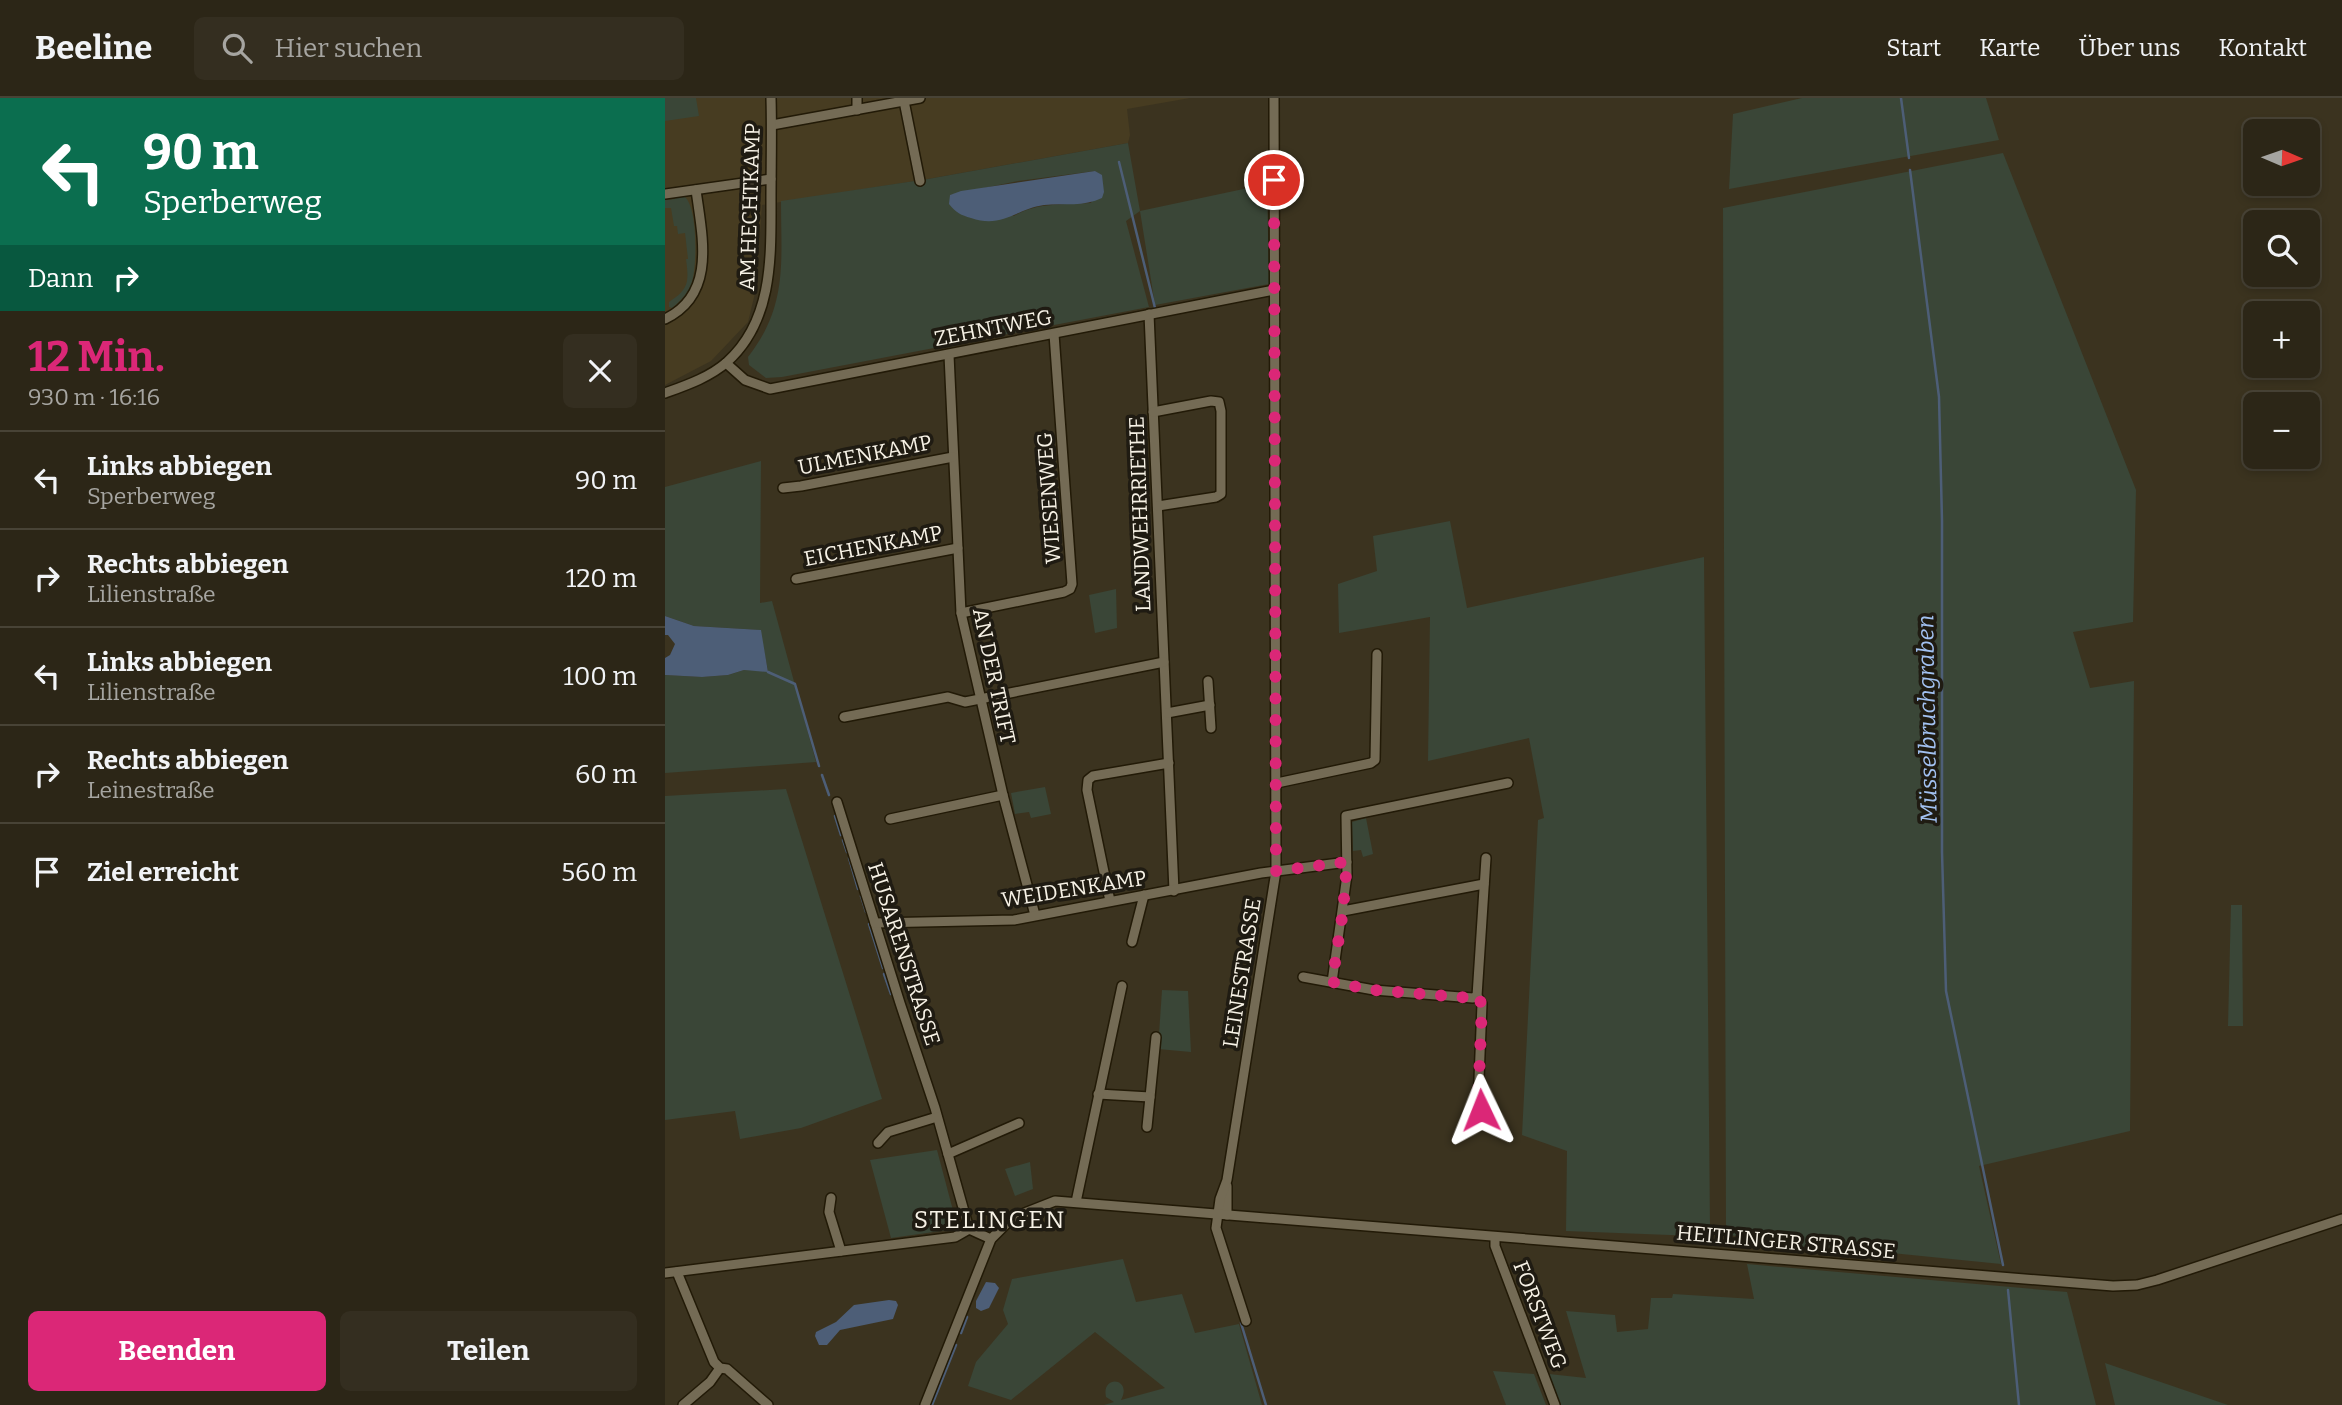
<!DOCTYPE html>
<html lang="de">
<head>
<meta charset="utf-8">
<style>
	:root { --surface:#2c2617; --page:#342e20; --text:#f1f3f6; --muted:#a6a5a1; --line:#484336; --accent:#db2777 }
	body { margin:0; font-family:Bitter,serif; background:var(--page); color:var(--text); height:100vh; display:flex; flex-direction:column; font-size:26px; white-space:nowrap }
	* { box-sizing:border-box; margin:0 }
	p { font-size:23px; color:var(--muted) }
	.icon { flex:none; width:38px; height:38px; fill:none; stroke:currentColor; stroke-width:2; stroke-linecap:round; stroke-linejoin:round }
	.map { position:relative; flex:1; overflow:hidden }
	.drawer { display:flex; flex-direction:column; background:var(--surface); width:665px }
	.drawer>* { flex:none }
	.guide { background:#0b6e4f; color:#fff; overflow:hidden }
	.needle { width:46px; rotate:92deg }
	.controls { position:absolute; left:1578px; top:21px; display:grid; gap:14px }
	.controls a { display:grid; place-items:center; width:77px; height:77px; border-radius:10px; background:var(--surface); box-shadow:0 4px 10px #0003,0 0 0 2px var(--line); font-size:35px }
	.pin { position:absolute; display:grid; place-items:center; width:60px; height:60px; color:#fff; margin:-30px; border:4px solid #fff; border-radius:50%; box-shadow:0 2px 7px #0007 }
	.me { position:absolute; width:77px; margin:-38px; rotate:358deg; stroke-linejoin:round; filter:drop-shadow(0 0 5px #0008) }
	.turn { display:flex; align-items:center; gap:24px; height:147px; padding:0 28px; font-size:32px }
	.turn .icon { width:91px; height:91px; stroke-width:2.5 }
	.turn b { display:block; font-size:49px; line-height:60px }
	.then { display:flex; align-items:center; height:66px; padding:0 28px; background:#0003; gap:14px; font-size:26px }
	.round { display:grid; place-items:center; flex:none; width:74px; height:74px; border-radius:10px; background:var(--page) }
	.head { display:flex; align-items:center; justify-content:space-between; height:119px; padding:0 28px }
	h1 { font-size:42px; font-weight:700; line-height:52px; color:var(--accent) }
	.primary-button { display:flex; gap:14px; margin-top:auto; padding:14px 28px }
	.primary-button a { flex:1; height:80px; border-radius:10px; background:var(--accent); color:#fff; font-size:28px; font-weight:700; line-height:80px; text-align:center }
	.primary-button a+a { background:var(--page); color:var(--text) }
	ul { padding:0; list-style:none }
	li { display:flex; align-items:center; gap:21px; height:98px; padding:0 28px; border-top:2px solid var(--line) }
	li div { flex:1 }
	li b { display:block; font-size:26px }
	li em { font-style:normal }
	header { display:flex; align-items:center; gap:42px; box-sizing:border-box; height:98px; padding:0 35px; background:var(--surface); border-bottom:2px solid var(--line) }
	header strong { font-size:33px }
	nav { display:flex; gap:38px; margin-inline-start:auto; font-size:24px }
	.search { width:490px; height:63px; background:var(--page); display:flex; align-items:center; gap:18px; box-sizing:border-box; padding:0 24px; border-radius:10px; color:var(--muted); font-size:26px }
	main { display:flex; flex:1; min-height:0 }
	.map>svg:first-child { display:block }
	.built { fill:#473c21 }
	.green { fill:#3a4637; fill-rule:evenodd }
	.water { fill:#4d5e77 }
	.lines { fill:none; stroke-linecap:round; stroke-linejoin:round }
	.stream { stroke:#4d5e77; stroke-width:2.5 }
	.minor-casing { stroke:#221a07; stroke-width:12 }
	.minor { stroke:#746b55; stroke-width:9 }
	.route { stroke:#db2777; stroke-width:12; stroke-dasharray:0 21.6 }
	.labels { text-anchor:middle; stroke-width:7; stroke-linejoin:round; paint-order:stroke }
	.street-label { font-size:21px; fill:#f7f2e6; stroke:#1f1b12 }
	.water-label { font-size:23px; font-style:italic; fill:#a2c1f1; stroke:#1f1b12 }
	.quarter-label { font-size:24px; letter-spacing:2px; fill:#f7f2e6; stroke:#1f1b12 }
</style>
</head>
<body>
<header>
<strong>Beeline</strong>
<div class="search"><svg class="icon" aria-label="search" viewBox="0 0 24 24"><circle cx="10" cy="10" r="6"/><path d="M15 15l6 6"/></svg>Hier suchen</div>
<nav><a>Start</a><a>Karte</a><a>Über uns</a><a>Kontakt</a></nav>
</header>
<main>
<section class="drawer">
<div class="guide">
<div class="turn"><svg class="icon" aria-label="left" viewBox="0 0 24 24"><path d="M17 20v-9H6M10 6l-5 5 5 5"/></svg><div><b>90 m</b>Sperberweg</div></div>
<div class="then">Dann<svg class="icon" aria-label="right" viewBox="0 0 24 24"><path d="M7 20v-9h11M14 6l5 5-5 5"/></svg></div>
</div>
<div class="head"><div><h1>12 Min.</h1><p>930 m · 16:16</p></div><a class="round"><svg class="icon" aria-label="close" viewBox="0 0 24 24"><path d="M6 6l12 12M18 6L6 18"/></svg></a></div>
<ul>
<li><svg class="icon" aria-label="left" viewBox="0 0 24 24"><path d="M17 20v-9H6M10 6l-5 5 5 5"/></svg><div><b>Links abbiegen</b><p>Sperberweg</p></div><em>90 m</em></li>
<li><svg class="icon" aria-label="right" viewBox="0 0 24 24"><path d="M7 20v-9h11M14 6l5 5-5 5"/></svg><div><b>Rechts abbiegen</b><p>Lilienstraße</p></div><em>120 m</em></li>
<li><svg class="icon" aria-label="left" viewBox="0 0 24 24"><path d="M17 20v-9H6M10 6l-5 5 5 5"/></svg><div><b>Links abbiegen</b><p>Lilienstraße</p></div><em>100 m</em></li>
<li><svg class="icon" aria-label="right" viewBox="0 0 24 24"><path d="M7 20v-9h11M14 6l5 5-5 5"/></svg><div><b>Rechts abbiegen</b><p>Leinestraße</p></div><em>60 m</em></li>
<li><svg class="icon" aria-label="arrive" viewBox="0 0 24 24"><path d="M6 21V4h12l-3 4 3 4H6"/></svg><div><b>Ziel erreicht</b></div><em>560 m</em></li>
</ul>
<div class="primary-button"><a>Beenden</a><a>Teilen</a></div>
</section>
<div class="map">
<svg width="1677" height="1307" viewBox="0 0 1677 1307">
	<rect width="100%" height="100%" fill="#3b331f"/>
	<path class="built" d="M0,0H525L462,11L465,37L463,45L263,81L97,107L91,191L83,224L46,263L0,287Z"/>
	<g class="green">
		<path d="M0,0H31L34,18L0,23Z"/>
		<path d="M1137,0H1321L1334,42L1064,91L1068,16Z"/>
		<path d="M463,45L475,113L602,86L604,186L490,207L475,113L461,123L484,209L117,279L101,280L84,267L83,259C123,208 116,164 116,103L263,81ZM430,73L437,78L426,105C399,107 372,104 349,118L285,97L353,83Z"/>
		<path d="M1338,55L1471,392L1468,524L1408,534L1425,590L1469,583L1465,1033L1314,1068L1336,1166L1177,1150L1117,1148L1061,1136L1058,110Z"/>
		<path d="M10,98L20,99C33,111 32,167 27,184C23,195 16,203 7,210L4,209V204C24,191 24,184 21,161H23L20,135L13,136L12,128H9L6,110H0V102L10,101Z"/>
		<path d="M96,363L95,505L107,503L151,664L0,675V577L37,579L63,577L79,572L103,573L95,532L29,528L0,518V389Z"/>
		<path d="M785,423L802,510L1039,459L1045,1131L1031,1138L901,1133L902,1053L857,1037L873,722L879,720L864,640L763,663L765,519L674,535L673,486L712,473L708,438Z"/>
		<path d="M451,491L452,530L430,535L424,497Z"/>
		<path d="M380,689L386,716L366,720L364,714L350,716L346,695Z"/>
		<path d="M121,691L217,1001L136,1030L75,1041L70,1013L0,1022V698Z"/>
		<path d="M701,720L708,756L698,759L696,752L688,753L687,724Z"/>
		<path d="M1566,807H1577L1578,928H1563Z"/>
		<path d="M497,892L523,893L526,954L493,951Z"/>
		<path d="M272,1052L290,1120L283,1132L226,1140L205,1062Z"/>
		<path d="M365,1064L368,1091L350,1098L340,1071Z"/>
		<path d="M458,1161L471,1204L517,1196L530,1235L574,1226L597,1307H439L449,1304L441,1299C436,1276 468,1280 456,1302L500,1290L430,1234L346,1302L303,1288L311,1264L343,1226L338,1212L347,1181Z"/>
		<path d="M1082,1166L1402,1194L1431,1307H896L884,1276L921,1280L901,1213L950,1217L952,1234L983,1231L986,1200H1007L1008,1196L1089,1201Z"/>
		<path d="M1440,1265L1563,1307H1450Z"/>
		<path d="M828,1273L869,1276L881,1307H841Z"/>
	</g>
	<g class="water">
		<path d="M430,73L437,77L439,94L437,100C419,109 399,105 379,107C351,111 337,131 306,120C296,117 291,115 284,106L285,97L296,93Z"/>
		<path d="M0,518L29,528L96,532L103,574L79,572L63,577L37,579L0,577V560L5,557L10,546L3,537H0Z"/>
		<path d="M321,1184L330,1185L334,1190L324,1210L316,1213L311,1210V1203Z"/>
		<path d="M224,1202L231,1203L233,1207L228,1221L175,1232L162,1247H154L150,1238L151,1234L171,1224L189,1207Z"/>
	</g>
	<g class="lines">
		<g class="stream">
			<path d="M1236,0L1244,60"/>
			<path d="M454,64L490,210"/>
			<path d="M1245,72L1274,299L1277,423V754L1281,893L1338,1167"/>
			<path d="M103,574L130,586L154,668"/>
			<path d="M157,677L164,697"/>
			<path d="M170,718L176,737"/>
			<path d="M178,742L182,754"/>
			<path d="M184,760L193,791"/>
			<path d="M196,798L201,814"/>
			<path d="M204,826L218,870"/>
			<path d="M219,876L226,896"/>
			<path d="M1343,1192L1354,1307"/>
			<path d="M576,1225L601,1307"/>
			<path d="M296,1235L302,1219"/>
			<path d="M267,1307L291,1247"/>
		</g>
		<defs>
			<g id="minor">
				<path d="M192,0V12"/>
				<path d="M239,3L255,83"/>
				<path d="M107,27L255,0"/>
				<path d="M0,96L106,81"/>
				<path d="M484,216L509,793"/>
				<path d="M0,221C52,196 37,138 31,92"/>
				<path d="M284,257L296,515L338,697L370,817"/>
				<path d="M61,265L80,282L105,291L609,192"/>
				<path d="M0,295C22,287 45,279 62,264C108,223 106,159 106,103C106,68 107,34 106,0"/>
				<path d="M488,314L546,303L554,304L556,313V396L551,399L493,408"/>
				<path d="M118,390L136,388L288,359"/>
				<path d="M131,481L293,450"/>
				<path d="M296,515L399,494L405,491L407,486L389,236"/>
				<path d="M543,583L546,630"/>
				<path d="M502,615L545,607"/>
				<path d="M179,619L283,599L300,604L499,564"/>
				<path d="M612,685L706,665L710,662L712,556"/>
				<path d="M172,704L235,905L270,1010L304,1131"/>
				<path d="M225,721L338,697"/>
				<path d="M445,803L422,692L423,682L428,678L504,665"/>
				<path d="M678,813L819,786"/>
				<path d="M210,825L349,822L596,775L682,764"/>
				<path d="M467,844L479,797"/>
				<path d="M638,879L709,892L808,900L812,898"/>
				<path d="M667,884L682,777L681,718L843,685"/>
				<path d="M433,996L485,999L491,939"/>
				<path d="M816,1012L813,1006L817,906L812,898L821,760"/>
				<path d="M482,1029L485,999"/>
				<path d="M213,1045L223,1034L272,1019"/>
				<path d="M283,1056L354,1025"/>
				<path d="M166,1100L164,1114L176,1153"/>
				<path d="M411,1104L457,888"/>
				<path d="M562,1117V1088"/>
				<path d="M830,1139V1148L890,1307"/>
				<path d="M12,1174L49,1264L55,1270L62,1271L103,1307"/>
				<path d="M0,1175L290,1139L304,1131L326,1141"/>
				<path d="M581,1223L551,1130L555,1101L562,1082L611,773L609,0"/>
				<path d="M18,1307L45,1284L55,1270"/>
				<path d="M260,1307L326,1141L347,1120L390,1103L1448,1188L1472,1187L1492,1182L1677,1121"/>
			</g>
		</defs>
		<use href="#minor" class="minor-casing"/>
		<use href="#minor" class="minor"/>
	</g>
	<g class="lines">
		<path class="route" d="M609,82L611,773L682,764L678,813L667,884L709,892L808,900L812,898L817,906L813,1006L816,1012"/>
	</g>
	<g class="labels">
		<g class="street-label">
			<text transform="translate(85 109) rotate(-88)" y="7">AM HECHTKAMP</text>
			<text transform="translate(328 230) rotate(-11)" y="7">ZEHNTWEG</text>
			<text transform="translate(200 357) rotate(-11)" y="7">ULMENKAMP</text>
			<text transform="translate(384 400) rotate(-94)" y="7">WIESENWEG</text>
			<text transform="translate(475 416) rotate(-92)" y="7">LANDWEHRRIETHE</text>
			<text transform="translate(208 448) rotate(-11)" y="7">EICHENKAMP</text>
			<text transform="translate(329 578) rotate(78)" y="7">AN DER TRIFT</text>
			<text transform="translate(409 791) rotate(-9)" y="7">WEIDENKAMP</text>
			<text transform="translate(239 856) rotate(72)" y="7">HUSARENSTRASSE</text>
			<text transform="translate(577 875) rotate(-81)" y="7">LEINESTRASSE</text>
			<text transform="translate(1121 1144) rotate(5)" y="7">HEITLINGER STRASSE</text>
			<text transform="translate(875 1217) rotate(69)" y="7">FORSTWEG</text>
		</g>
		<g class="water-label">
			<text transform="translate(1262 621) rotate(-91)" y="8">Müsselbruchgraben</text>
		</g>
		<g class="quarter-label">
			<text x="325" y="1130">STELINGEN</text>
		</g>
	</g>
</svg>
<div class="controls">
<a><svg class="needle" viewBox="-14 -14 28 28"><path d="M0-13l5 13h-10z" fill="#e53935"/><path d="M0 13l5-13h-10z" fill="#a6a5a1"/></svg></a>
<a><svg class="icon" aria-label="search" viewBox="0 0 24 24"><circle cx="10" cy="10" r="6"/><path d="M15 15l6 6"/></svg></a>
<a>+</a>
<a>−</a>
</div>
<div class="pin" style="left:609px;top:82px;background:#d93025"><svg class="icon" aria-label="arrive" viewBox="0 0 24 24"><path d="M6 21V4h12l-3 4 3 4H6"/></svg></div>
<svg class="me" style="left:816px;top:1012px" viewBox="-20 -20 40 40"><path d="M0-17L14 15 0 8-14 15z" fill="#db2777" stroke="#fff" stroke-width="4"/></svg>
</div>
</main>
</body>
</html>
